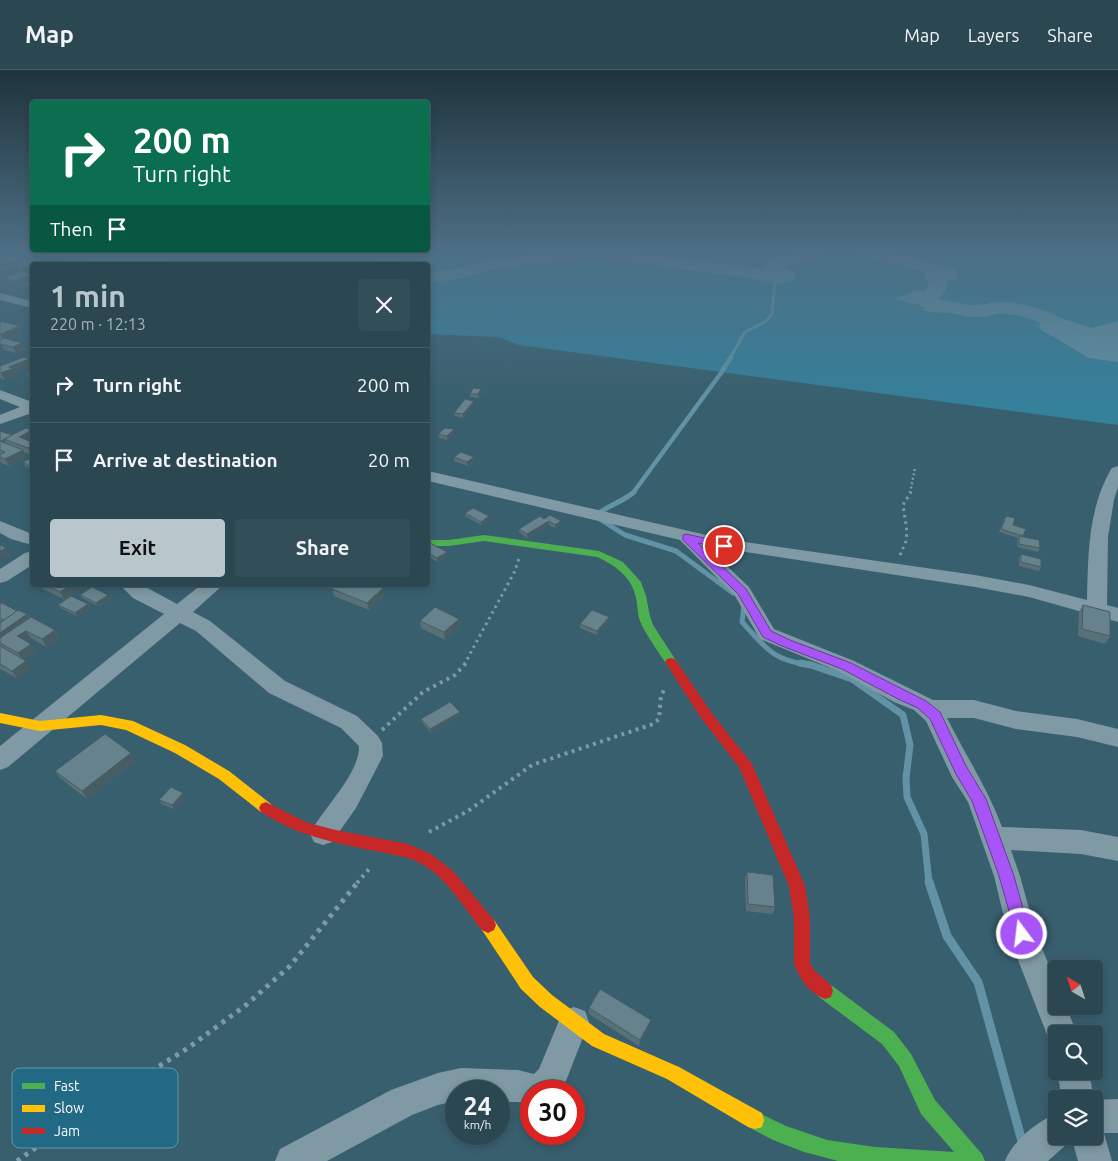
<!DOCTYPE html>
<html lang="en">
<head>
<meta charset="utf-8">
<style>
	:root { --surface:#2a4752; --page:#324e59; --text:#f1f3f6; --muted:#a5b2b8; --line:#465f69; --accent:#b9c7cc }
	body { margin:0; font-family:Ubuntu,sans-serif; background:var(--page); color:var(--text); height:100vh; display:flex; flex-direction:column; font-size:19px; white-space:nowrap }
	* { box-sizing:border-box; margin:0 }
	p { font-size:16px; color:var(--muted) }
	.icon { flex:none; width:28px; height:28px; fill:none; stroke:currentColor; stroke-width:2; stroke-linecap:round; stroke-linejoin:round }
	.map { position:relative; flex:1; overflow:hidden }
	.details { position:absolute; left:30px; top:192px; width:400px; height:325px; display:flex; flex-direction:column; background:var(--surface); border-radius:5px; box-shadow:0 2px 8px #0003,0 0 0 1px var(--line) }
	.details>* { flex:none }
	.banner { position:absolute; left:30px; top:30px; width:400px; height:152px; border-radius:5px; box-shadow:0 2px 8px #0003,0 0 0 1px var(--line); background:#0b6e4f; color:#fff; overflow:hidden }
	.needle { width:32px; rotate:321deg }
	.fabs { position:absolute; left:1048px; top:890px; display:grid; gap:10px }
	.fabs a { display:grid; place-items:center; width:55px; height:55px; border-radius:5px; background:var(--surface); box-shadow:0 2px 8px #0003,0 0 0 1px var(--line); font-size:25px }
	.speed { position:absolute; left:445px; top:1010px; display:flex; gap:10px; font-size:25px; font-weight:700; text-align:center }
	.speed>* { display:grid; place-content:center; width:65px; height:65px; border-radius:50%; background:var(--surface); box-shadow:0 2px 8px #0003,0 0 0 1px var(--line); line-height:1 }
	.speed small { font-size:12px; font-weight:400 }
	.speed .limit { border:8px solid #d22; background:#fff; color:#111 }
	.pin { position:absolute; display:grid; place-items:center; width:42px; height:42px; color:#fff; margin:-21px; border:2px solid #fff; border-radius:50%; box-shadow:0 1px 5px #0007 }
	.me { position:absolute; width:55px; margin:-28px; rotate:345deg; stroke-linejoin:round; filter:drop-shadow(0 0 4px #0008) }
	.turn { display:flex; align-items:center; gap:18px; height:105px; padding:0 20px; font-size:22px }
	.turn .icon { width:65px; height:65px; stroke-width:2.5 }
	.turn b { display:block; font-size:35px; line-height:42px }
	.then { display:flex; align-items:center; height:48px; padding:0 20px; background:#0003; gap:10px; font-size:19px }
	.round { display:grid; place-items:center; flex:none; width:52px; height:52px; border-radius:5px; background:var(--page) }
	.summary { display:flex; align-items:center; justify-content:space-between; height:85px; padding:0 20px }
	h1 { font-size:30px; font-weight:700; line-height:38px; color:var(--accent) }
	.cta { display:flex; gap:10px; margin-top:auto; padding:10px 20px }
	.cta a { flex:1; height:58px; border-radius:5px; background:var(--accent); color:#111; font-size:20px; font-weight:700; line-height:58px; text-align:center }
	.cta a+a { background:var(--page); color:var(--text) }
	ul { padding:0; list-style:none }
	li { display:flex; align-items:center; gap:15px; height:75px; padding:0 20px; border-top:1px solid var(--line) }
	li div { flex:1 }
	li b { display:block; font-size:19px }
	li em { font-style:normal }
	header { display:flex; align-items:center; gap:30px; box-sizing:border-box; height:70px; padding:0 25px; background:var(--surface); border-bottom:1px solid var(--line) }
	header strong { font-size:24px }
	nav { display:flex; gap:28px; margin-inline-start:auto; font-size:18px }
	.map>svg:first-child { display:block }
	.green { fill:#35809b }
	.water { fill:#6292a5 }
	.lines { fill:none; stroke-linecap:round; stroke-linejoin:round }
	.stream-far4 { stroke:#6292a5; stroke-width:3 }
	.stream-far3 { stroke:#6292a5; stroke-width:4.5 }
	.stream-far2 { stroke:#6292a5; stroke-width:5 }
	.stream-far1 { stroke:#6292a5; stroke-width:7 }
	.stream { stroke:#6292a5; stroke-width:9 }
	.river { fill:#6292a5; fill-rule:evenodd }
	.path-far3 { stroke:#7f9aa4; stroke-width:2.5; stroke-dasharray:2 2.5; stroke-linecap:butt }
	.path-far2 { stroke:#7f9aa4; stroke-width:3; stroke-dasharray:2.5 4; stroke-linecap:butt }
	.path-far1 { stroke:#7f9aa4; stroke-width:4; stroke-dasharray:3 4.5; stroke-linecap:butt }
	.path { stroke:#7f9aa4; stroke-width:5; stroke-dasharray:4 5.5; stroke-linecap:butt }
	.street { fill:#7f9aa4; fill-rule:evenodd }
	.fast { fill:#4caf50; fill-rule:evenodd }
	.slow { fill:#ffc107; fill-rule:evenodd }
	.jam { fill:#c62828; fill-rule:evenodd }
	.wall { fill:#587179 }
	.shaded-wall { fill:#475c63 }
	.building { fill:#66838d; stroke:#475c63 }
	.route { fill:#a855f7; stroke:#6d37a1 }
	.key { fill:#216985; stroke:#6496aa; stroke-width:1 }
	.key-label { font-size:14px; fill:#fff }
</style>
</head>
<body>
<header>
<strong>Map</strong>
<nav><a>Map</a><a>Layers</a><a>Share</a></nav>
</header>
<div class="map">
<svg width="1118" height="1091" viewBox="0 0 1118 1091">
	<rect width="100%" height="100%" fill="#385f6e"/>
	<path class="green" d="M33,181H1096L1118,184V355L519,275L499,267L428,264V195H84Z"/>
	<g class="water">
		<path d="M772,185L780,186L784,197L794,201L795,210L775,214L753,208C759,199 770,196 772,185Z"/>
		<path d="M935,193L956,199L958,209L950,211L945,210L946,220L937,229L945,233L958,232L966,235L970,240L984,243C963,244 942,244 922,240L927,236L907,233L895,228L908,225L913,220L925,221L930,212L925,209L926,204L922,198L925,194Z"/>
		<path d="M1061,248L1091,258L1118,251V292L1089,288L1045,262L1044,251Z"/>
	</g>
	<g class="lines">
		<g class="stream-far4">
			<path d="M357,195L361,192L395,188L409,181"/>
			<path d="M730,288L745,262L765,252L772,244L775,214L771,209"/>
		</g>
		<path class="stream-far3" d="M633,423L721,303L731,287"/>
		<g class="stream-far2">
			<path d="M634,422C621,433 608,435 595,446L625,465L676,481L733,523"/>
			<path d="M744,535L742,552C766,578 772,590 809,595"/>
		</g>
		<path class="stream-far1" d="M800,593L811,595L852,609L903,645L910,675L906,708L907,727L924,764L929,813"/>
		<path class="stream" d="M929,812L947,866L978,912L1023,1075"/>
		<g class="river">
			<path d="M80,181H162L164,184L163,186L171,189L194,191L197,195H156L147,192L145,187C128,186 91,198 80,181Z"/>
			<path d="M573,181L625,182L766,199L776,187L805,181H825L813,191L787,195L783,205L768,210L625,192L576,191L527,194L512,198L487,200L463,208L428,213V203L460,198L484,190L511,188L526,184Z"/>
			<path d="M855,181C874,181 933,185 944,201C947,205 947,211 948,216L939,229C949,231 960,234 970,235C980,236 987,233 997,232C1010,230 1055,240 1063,251L1061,255L1082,263L1118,268V280L1071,273L1042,261L1039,257L1041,253L1022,246L999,243L986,247H969L920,236L918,232L930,216L928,206L918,200L857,185Z"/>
		</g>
		<path class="path-far3" d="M910,423L915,398"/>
		<g class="path-far2">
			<path d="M900,485L906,471L907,462L903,435L911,422"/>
			<path d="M464,595L515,501L519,488"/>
		</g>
		<g class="path-far1">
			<path d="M382,660L423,622L455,605L466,593"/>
			<path d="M429,762L468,741L532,695L653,654L659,649L661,625L665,619"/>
			<path d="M357,813L370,798"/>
		</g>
		<path class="path" d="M17,1091L83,1044L188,978L246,935L290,896L358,812"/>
		<g class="street">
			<path d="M0,223L32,231V238L0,230Z"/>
			<path d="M0,320L32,332V343L0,354V345L20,337L0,329Z"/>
			<path d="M1118,396V417L1114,430L1108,467L1107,535L1118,538V552L1029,527L975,517L706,476L749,517L774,559L854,591L933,630H974L1016,641L1077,649L1118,659V677L1077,667L1016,659L974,648H947C965,684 988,719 1002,757L1081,760L1118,767V791L1081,784L1011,780L1020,806L1036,864L1056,912V936H1066L1077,964H1056V977L1051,975L1008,864L994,806L968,732L952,707L926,651L914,640L894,632L838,601L760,569L735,526L680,470L428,411V401L724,469L975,505L1029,515L1087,530C1088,486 1088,440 1110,401L1112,398Z"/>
			<path d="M0,451L32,464V475L11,469L0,463Z"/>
			<path d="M32,481V495L7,511L0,513V499L25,483Z"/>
			<path d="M120,515H142L177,534L201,515H223L193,542L210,551L285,611L357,646L378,666L382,673L383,686L356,738L332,772L323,775L314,772L310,764C322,739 360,704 359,676L341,658L269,623L196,561L180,553L8,697L0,700V676L164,544L133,528Z"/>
			<path d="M574,937L585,941L589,952L562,1021H531V1035L518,1032H499V1021H456V1031L438,1035L412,1045L327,1091H275L280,1079L391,1020L438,1003L461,998L518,1000L534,1004L539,999L563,941Z"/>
			<path d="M1057,1001H1089L1094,1029V1030L1118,1029V1063H1104L1112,1091H1078L1071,1066H1094V1029H1062Z"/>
			<path d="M1056,1044V1066H1071L1068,1073L1048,1091H1005C1013,1071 1036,1052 1056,1044Z"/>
		</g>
		<g class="fast">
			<path d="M484,465L599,481L623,492L641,512L646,526L650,546L653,555L677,592L675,595H667C658,581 647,567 640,551C637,544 638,536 636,528C632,507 615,495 597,487L484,471L449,476H428V470H449Z"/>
			<path d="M825,913L831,915L894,962L911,984L935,1030L982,1084L985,1091H838L804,1082L773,1070L748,1057L746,1050L748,1043L755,1041L786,1056L827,1070L875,1077L954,1082L921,1044L899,996L882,974L819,927L817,921L819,915Z"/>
		</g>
		<g class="slow">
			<path d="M0,643L40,651L101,645L133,651L185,675L229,701L271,734L273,738L271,742L266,744L261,742L219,709L175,683L126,660L101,655L40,661L0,653Z"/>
			<path d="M488,847L494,850L533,907L552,925L604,964L679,997L762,1043L764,1050L762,1057L755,1059L748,1057L667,1009L592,976L540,937L521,919L482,860L480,855L482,850Z"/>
		</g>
		<g class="jam">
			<path d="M671,588L675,589L711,642L752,694L805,816L810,848V893L814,900L831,915L833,921L831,927L825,929C809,923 800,909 794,894V848L789,816L739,697L701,648L667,595L665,592L667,589Z"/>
			<path d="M266,732L308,753L336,760L408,774L431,784L453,801L494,850L496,855L494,860L488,863L482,860C461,835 442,798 408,788C357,776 306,772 261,742L259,738L261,734Z"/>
		</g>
	</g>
	<g class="wall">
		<path d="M0,187L34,193L35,195H32V200L26,202L15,214L6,210L5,207L19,203L18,202L0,208V198H2L0,197Z"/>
		<path d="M32,210V216L28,218L23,217L22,214Z"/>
		<path d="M0,251L23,262L8,269L25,279L16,283L4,280L0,281Z"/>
		<path d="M32,295L15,302L17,305L5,310L0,308V296Z"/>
		<path d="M32,301V308L28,307L27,303Z"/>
		<path d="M481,319L482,322L479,328L470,327V324Z"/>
		<path d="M474,331V334L463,348L455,346L454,343Z"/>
		<path d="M0,361L12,365L32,368L28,370L31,385L24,382L26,387L9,396L1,393L0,391Z"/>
		<path d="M454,363L447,370L439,368L438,364Z"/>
		<path d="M454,387H474V391L468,396L454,391Z"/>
		<path d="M32,388V400L25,396L23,392Z"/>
		<path d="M465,443L489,446V450L481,455L465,446Z"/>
		<path d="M1006,446L1013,455L1026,459L1023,467L1040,478L1038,482L1018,477L1017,470L1018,468L999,462Z"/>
		<path d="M544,449L561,455L555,458L549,455L527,468L519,462V459Z"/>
		<path d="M428,474L447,482V486L438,492L428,486Z"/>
		<path d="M1021,484L1041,497L1039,501L1019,496V488Z"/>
		<path d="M38,515H86L64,529L39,517Z"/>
		<path d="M383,518L384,526L369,540L334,526L332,519Z"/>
		<path d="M80,525H108L110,529L98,536L82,528Z"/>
		<path d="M0,534L27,544L30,548L55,560L59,568L46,577L31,568L26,571L31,574L36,581L24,589L31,598L17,608L0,599V553L2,552L0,551Z"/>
		<path d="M88,534L90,538L77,546L61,538L58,535Z"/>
		<path d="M1083,535L1110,566L1105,574L1078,566L1079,542Z"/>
		<path d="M609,547V551L597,565L580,558V554Z"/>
		<path d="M459,549L460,556L445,570L421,558L420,551Z"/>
		<path d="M460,642V645L431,663L422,652L421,649Z"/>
		<path d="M136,690L87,729L60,708L55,701Z"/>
		<path d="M185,726L174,739L161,734L159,730Z"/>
		<path d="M747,802L775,837L773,844L746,841L745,809Z"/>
		<path d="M589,938L649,956L639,976L589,944Z"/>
	</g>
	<g class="shaded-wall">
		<path d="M21,189L24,195L15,196L18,202L0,208V201L7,199L5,195Z"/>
		<path d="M34,193L35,195H32V200L23,204L20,198Z"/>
		<path d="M32,205V208L15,214L14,211Z"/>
		<path d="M32,213V216L28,218L26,215Z"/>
		<path d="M20,256L23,262L4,271L1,264Z"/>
		<path d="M1,273L4,280L0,281V274Z"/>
		<path d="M22,273L25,279L16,283L13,277Z"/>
		<path d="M29,289L32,295L15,302L17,305L5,310L1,303L9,297Z"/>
		<path d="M481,319L482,322L479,328L478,324Z"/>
		<path d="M474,331V334L463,348V344Z"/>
		<path d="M454,359V363L447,370V366Z"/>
		<path d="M32,360V368L22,373L19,367Z"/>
		<path d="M12,365L4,369L6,372L3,374L1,371Z"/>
		<path d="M32,375V384L31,385L28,378Z"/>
		<path d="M23,380L26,387L9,396L5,389Z"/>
		<path d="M474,387V391L468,396L467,392Z"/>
		<path d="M489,446V450L481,455V452Z"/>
		<path d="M549,451V455L527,468V464Z"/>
		<path d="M561,451V455L555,458V455Z"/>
		<path d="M6,478L10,485L0,491V481Z"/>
		<path d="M447,482V486L438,492L437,488Z"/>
		<path d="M71,515H86L64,529L60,522Z"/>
		<path d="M383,518L384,526L369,540L367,533Z"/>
		<path d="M108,525L110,529L98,536L96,533Z"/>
		<path d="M88,534L90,538L77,546L75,543Z"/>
		<path d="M27,544L32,552L0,573V563Z"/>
		<path d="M609,547V551L597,565V561Z"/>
		<path d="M459,549L460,556L445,570L444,562Z"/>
		<path d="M55,560L59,568L46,577L42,569Z"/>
		<path d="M26,561L31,568L22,574L17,566Z"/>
		<path d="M31,574L36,581L23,590L18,583Z"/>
		<path d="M26,591L31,598L17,608L12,601Z"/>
		<path d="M460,642V645L431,663L430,659Z"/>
		<path d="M131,683L136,690L87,729L82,721Z"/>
		<path d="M183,723L185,726L174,739L172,735Z"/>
		<path d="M651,950L649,956L639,976L640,970Z"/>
	</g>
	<g class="building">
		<path d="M10,184L21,189L5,195L0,192V187Z"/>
		<path d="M26,190L34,193L20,198L15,196L0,201V198Z"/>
		<path d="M23,201L32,205L14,211L5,207Z"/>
		<path d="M32,210V213L26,215L22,214Z"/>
		<path d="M0,251L20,256L1,264H0Z"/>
		<path d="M4,268L22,273L13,277L0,274V270Z"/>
		<path d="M24,287L29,289L9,297L14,298L1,303H0V296Z"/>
		<path d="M32,301V305L27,303Z"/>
		<path d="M473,318L481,319L478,324H470Z"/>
		<path d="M465,329L474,331L463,344L454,343Z"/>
		<path d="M26,358L32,360L19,367L29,371L32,369V375L28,378L4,369Z"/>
		<path d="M445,358L454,359L447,366L438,364Z"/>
		<path d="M0,361L12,365L1,371L0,370Z"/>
		<path d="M0,371L23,380L5,389L0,387V385L5,382L0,380Z"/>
		<path d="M461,382L474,387L467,392L454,387Z"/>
		<path d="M32,388V398L23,392Z"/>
		<path d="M473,438L489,446L481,452L465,443Z"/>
		<path d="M550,445L561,451L555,455L549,451L527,464L519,459L540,446L544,449Z"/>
		<path d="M1006,446L1015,448L1013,455L1026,459L1023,466L1001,459Z"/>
		<path d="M1019,466L1039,470L1040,478L1019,474Z"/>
		<path d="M430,473L447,482L437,488L428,483V474Z"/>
		<path d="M0,475L6,478L0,481Z"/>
		<path d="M1021,484L1041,489V497L1021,492Z"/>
		<path d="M46,515H71L60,522Z"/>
		<path d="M336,515H375L383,518L367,533L332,519Z"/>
		<path d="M92,517L108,525L96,533L80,525Z"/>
		<path d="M71,526L88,534L75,543L58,535Z"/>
		<path d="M2,533L17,541L4,550L0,548V534Z"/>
		<path d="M1083,535L1110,542V566L1082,559Z"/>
		<path d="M435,537L459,549L444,562L420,551Z"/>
		<path d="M18,540L27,544L0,563V553Z"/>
		<path d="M592,540L609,547L597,561L580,554Z"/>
		<path d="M31,547L55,560L42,569L26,561L17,566L31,574L18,583L0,573V568Z"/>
		<path d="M0,576L26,591L12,601L0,594Z"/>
		<path d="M450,632L460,642L430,659L421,649Z"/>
		<path d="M105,664L131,683L82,721L55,701Z"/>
		<path d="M171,717L183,723L172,735L159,730Z"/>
		<path d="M747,802L773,805L775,837L748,834Z"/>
		<path d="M600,919L651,950L640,970L589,938Z"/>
	</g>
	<linearGradient id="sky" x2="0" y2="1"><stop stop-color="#1f343c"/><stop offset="0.54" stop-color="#4d6f84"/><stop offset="1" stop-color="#4d6f84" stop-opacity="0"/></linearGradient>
	<rect width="1118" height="334" fill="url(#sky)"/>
	<path class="route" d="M686,464L727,473L729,476L724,479L698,473L746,519L771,561L790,570L851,593L926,631L940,642L966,696L986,729L1014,806L1030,864L1028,869L1022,872L1017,869L999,806L972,731L956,704L930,649L918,638L898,629L842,599L782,576L763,567L738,524L683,470V465Z"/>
	<rect x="12" y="998" width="166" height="80" rx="8" class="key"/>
	<rect x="22" y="1013" width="23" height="6" fill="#4caf50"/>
	<rect x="22" y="1035" width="23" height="7" fill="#ffc107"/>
	<rect x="22" y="1058" width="23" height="6" fill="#c62828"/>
	<g class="key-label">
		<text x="54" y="1021">Fast</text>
		<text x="54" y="1043">Slow</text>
		<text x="54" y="1066">Jam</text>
	</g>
</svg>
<div class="fabs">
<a><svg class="needle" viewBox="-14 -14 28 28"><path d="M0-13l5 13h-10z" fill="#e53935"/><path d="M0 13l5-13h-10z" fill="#a5b2b8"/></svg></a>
<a><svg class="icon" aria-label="search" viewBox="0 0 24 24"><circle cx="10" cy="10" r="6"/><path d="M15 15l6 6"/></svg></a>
<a><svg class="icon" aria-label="layers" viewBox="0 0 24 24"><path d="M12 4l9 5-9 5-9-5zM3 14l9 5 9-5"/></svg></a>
</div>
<div class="speed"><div>24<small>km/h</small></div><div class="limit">30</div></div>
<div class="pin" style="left:724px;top:476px;background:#d93025"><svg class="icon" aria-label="arrive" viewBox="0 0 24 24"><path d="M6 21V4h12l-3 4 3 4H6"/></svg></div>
<svg class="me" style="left:1022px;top:864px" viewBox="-20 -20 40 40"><circle r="17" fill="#a855f7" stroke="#fff" stroke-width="3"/><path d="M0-11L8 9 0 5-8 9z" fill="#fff"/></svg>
<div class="banner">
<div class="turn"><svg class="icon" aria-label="right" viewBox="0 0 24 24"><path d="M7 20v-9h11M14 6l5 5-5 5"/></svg><div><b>200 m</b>Turn right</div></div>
<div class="then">Then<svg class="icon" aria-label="arrive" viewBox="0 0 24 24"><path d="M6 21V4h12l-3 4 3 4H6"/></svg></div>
</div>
<section class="details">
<div class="summary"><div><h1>1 min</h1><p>220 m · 12:13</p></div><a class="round"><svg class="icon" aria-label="close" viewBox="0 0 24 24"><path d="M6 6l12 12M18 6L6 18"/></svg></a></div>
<ul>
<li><svg class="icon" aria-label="right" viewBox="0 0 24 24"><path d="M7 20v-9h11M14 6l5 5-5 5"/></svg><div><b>Turn right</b></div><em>200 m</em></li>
<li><svg class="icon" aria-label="arrive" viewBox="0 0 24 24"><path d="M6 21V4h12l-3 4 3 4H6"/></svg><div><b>Arrive at destination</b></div><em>20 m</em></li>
</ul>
<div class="cta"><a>Exit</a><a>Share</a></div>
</section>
</div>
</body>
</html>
